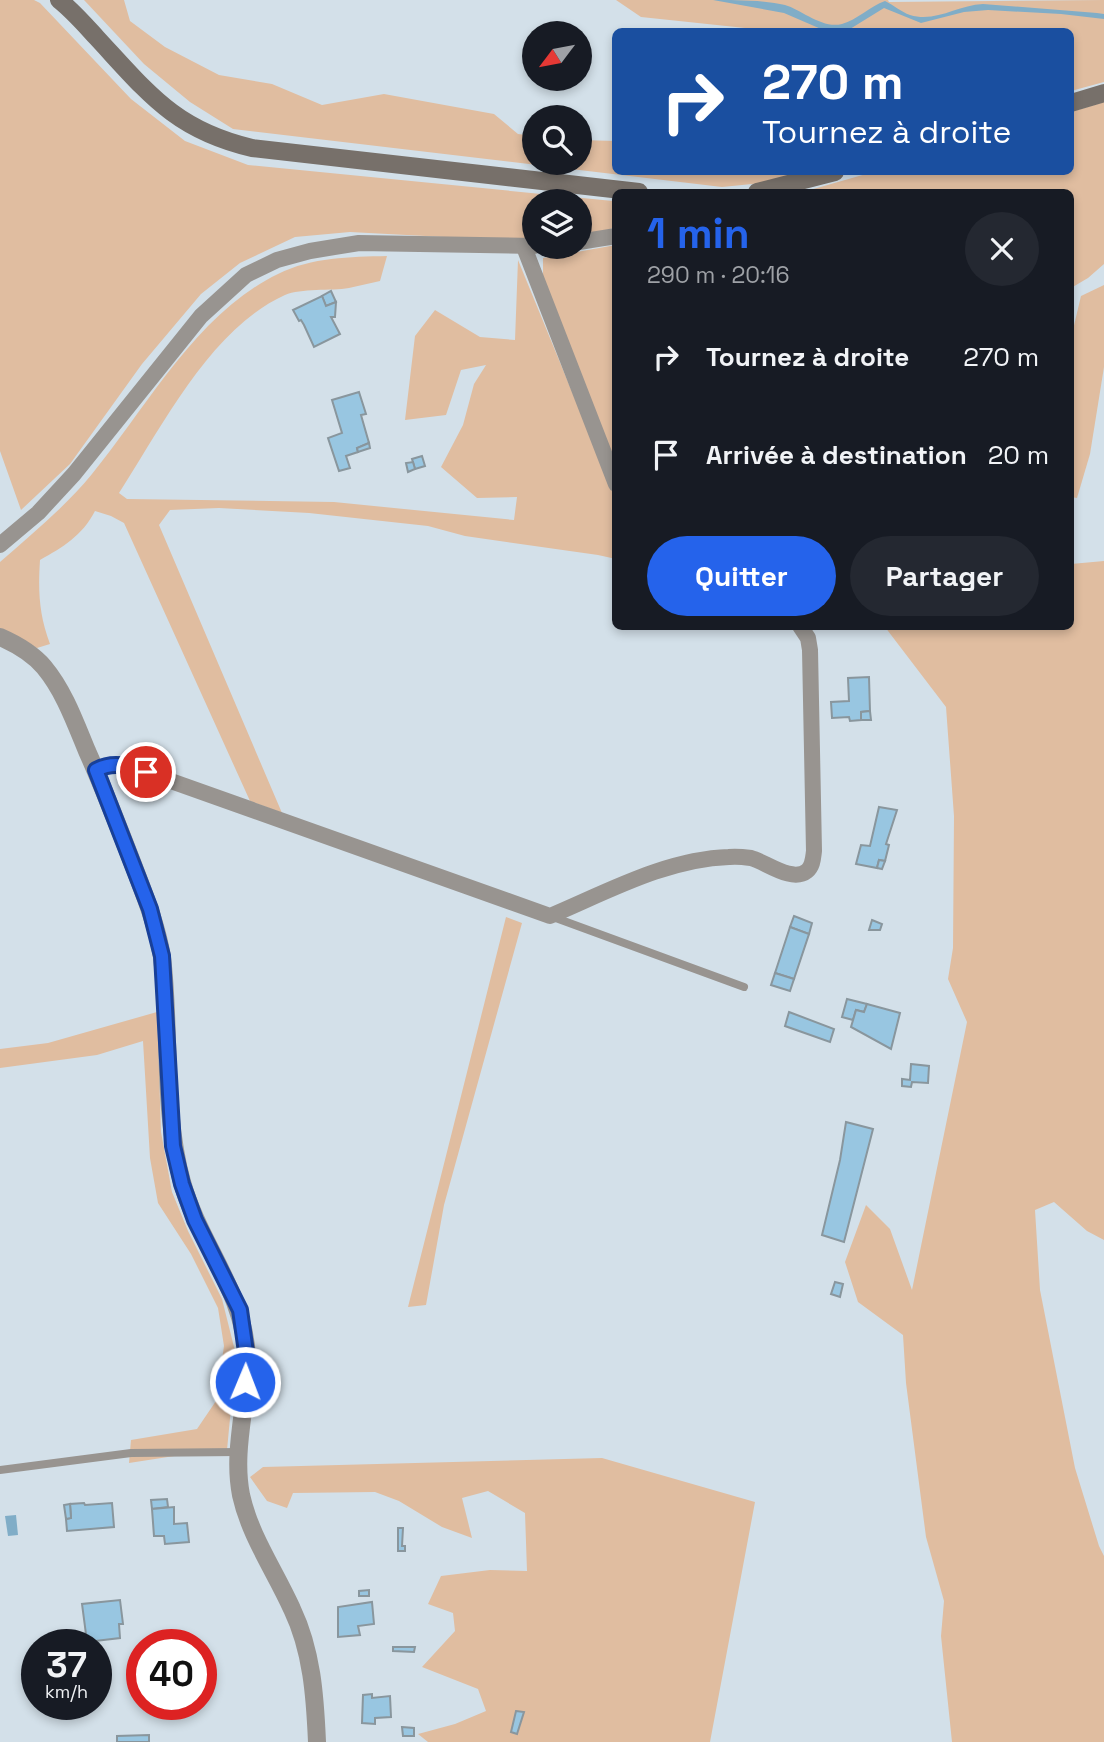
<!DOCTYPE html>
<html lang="fr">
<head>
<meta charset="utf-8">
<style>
	:root { --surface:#171b24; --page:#242831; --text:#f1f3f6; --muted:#9ea1a6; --accent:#2563eb }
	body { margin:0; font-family:"Space Grotesk",sans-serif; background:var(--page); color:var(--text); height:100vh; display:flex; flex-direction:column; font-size:26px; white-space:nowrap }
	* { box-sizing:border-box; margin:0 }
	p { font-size:23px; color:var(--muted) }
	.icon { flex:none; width:38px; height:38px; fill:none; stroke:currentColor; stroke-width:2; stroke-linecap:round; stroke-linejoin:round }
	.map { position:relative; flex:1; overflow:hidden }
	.details { position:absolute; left:612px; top:189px; width:462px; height:441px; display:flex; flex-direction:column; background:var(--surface); border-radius:10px; box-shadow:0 4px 10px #0003 }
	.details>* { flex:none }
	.top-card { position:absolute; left:612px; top:28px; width:462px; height:147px; border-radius:10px; box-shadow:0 4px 10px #0003; background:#1a4fa0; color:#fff; overflow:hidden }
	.needle { width:46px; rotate:238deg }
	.tools { position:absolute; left:522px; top:21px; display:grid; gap:14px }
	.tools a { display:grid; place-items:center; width:70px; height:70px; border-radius:50%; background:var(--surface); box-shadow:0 4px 10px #0003; font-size:35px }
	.speed { position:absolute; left:21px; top:1629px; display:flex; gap:14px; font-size:35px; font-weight:700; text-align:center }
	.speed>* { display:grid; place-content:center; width:91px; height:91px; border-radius:50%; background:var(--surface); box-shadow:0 4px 10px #0003; line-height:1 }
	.speed small { font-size:18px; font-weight:400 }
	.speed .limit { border:10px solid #d22; background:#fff; color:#111 }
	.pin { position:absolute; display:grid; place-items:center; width:60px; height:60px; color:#fff; margin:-30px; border:4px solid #fff; border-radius:50%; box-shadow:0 2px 7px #0007 }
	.me { position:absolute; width:77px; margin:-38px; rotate:1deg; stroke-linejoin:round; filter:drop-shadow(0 0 5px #0008) }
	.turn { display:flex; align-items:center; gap:24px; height:147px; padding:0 35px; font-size:32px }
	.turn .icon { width:91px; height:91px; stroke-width:2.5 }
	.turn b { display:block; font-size:49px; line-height:60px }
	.round { display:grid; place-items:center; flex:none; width:74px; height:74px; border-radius:37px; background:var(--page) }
	.headline { display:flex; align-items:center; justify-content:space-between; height:119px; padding:0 35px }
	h1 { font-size:42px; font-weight:600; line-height:52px; color:var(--accent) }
	.primary-button { display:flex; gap:14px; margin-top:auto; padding:14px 35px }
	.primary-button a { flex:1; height:80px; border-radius:42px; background:var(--accent); color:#fff; font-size:28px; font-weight:600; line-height:80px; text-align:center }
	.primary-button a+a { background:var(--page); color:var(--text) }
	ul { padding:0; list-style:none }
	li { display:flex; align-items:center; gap:21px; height:98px; padding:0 35px }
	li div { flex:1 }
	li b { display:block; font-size:26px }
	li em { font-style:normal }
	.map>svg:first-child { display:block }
	.green { fill:#e0bda0 }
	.water { fill:#80adc7 }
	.building { fill:#98c6e1; stroke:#89969d; stroke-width:2 }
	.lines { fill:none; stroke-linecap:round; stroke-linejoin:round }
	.service { stroke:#989490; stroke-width:8 }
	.minor { stroke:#989490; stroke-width:16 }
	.tertiary { stroke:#989490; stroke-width:18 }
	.secondary { stroke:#77706a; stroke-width:18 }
	.route-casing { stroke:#184099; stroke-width:18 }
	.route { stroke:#2563eb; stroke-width:12 }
</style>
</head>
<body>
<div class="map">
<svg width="1104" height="1742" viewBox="0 0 1104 1742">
	<rect width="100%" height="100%" fill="#d3e0e9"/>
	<g class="green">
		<path d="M0,0H34L40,3L131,99L185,141L248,165L613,201L616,202V227L595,234L579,235V201H534V239L520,241L350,232L295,237L240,263L201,294L142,364L70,464L21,510L0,451Z"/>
		<path d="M84,0H124L130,21L165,47L219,75L272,84L322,105L384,94L494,114L518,134L534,136V163H579V140L616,141V172H800L762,183L722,187L233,129L190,102L144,64Z"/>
		<path d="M616,0H888L889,2L1104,0V82L1071,91V32L774,31L641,17Z"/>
		<path d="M1104,102V264L1088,278L1071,288V192H803L873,172H1071V112Z"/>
		<path d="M616,245V471L543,279V258Z"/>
		<path d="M387,256L380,281C370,283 359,286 349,288C331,291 301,288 285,295C210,329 162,427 119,493L127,499L334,502L514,520L517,497L477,498L441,467L463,425L474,384L486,365L461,370L446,415L405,420L415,336L435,310L480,337L515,340L518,260L616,499V559L598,555L465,536L428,526L309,513L219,508L170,510L159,525L282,813L250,801L124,523L111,516L95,511C82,536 63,547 40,560C38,592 39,614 50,644L37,648L0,628V562C32,534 65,507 92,474C147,407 197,313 278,274C312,257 350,257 387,256Z"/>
		<path d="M1104,285V367L1090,454L1077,498L1071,497V338L1081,296Z"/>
		<path d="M1104,561V1240L1087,1231L1054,1202L1035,1210L1040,1290L1075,1468L1099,1546L1104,1556V1742H952L941,1636L944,1601L926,1537L906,1383L903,1335L858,1302L845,1262L866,1205L890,1229L912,1290L967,1022L948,979L953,948L954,816L946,707L885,627L1071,626V564Z"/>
		<path d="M506,917L522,923L444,1205L426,1305L408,1307Z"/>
		<path d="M157,1012L161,1132L172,1192L188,1231L222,1299L236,1355L227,1450H213L129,1463L131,1440L197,1429L216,1401L224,1346L218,1308L191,1254L158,1203L150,1158L143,1041L97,1055L0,1068V1049L48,1043Z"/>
		<path d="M602,1458L755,1502L710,1742H428L418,1734L455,1724L486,1711L478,1689L422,1667L455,1631L453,1613L428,1604L441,1576L490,1570L527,1571L525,1513L488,1491L462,1498L472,1538L442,1527L399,1501L375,1492L293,1493L287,1508L267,1501L250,1477L263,1467Z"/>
	</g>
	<g class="water">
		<path d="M713,0C733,0 766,0 785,5C802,10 822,29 842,24C857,20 870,6 885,1C894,5 901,12 910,15C936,23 957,5 983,4L1097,13L1104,14V19L1061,14L988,10L964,12L921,23L884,8L850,29H821L784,13Z"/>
		<path d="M16,1515L18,1535L8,1536L5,1516Z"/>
	</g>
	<g class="building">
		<path d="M331,291L336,302L326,306L322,296Z"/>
		<path d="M322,296L326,306L336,302L335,317H331L340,334L314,347L304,325L301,320L299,321L293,310Z"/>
		<path d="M359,392L366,414L361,415L369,443L357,448L358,452L346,456L350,468L339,471L328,438L342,433L332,400Z"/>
		<path d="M369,443L370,448L358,452L357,448Z"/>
		<path d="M422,456L425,466L415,469L412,459Z"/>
		<path d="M413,462L415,469L408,472L406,463Z"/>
		<path d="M869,677L870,711L861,712V720L850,721L849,717L832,718L831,702L849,701L848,678Z"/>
		<path d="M870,711L871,720H861V712Z"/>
		<path d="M879,807L897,810L886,844L889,845L885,861L879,860L877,868L856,864L861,845L870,846Z"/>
		<path d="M879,860L885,861L882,869L877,868Z"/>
		<path d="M794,916L812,923L809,934L790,927Z"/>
		<path d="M872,920L882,924L880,930H869Z"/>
		<path d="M790,927L809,934L794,979L775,973Z"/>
		<path d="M775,973L794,979L790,991L771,985Z"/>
		<path d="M847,999L867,1004L864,1012L856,1010L853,1020L842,1017Z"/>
		<path d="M867,1004L900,1013L891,1049L851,1027L856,1010L864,1012Z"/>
		<path d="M789,1012L834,1029L830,1042L785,1026Z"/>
		<path d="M911,1064L929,1066L928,1083L912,1082L911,1087L902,1086V1079L910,1080Z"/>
		<path d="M846,1122L873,1129L844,1242L822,1235L840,1160Z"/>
		<path d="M835,1282L843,1284L840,1297L831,1294Z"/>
		<path d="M167,1499L168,1507L152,1509L151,1500Z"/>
		<path d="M84,1503L85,1505L112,1503L114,1527L67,1531L66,1519L71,1518L70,1504Z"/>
		<path d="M70,1504L71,1518L66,1519L64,1505Z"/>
		<path d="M174,1507V1524L187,1523L189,1542L165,1544L164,1536H154L152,1509Z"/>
		<path d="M398,1528H403L402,1546H405V1551H398Z"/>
		<path d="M369,1590V1596H359V1591Z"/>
		<path d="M120,1600L123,1624H119L120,1638L87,1642L82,1604Z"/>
		<path d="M372,1602L374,1624L358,1626L360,1635L338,1637V1607Z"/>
		<path d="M393,1647H415L414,1652L393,1651Z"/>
		<path d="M372,1694V1698L390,1696L391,1717L375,1718V1724L362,1723L363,1695Z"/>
		<path d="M516,1711L524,1712L517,1734L511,1732Z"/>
		<path d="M402,1727L414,1728V1736H403Z"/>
		<path d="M149,1735V1742H117V1736Z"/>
	</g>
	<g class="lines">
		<g class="service">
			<path d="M553,917L744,987"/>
			<path d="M0,1470L131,1453L238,1452"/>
		</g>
		<g class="minor">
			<path d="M579,242L616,236"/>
			<path d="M524,247L616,484"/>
			<path d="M0,545L38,513L74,474L201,316L246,275L277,260L310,251L359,243L534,246"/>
			<path d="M96,770L105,766L123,764L550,916C607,892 666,859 729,857C736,856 744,857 751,858C766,862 792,883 807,871C813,866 813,858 814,851L810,650L808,638L800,626"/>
		</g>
		<path class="tertiary" d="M0,637C16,644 32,653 44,667C64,691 75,722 87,751C104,789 119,828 134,867C145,896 157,926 162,957C171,1032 162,1109 182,1182C199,1244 245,1292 247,1359C248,1404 232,1449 241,1495C250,1536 275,1571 292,1609C312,1651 315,1696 317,1742"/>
		<g class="secondary">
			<path d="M59,0C73,11 85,25 97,38C148,93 175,130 252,148L639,192"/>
			<path d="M1071,103L1104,93"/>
			<path d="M757,192L835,172"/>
		</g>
	</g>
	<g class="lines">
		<defs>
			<path id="route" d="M146,772C128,766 114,761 96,770L150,909L162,956L173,1146L182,1184L195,1220L240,1310L247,1359L245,1382"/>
		</defs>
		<use href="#route" class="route-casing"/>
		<use href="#route" class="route"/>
	</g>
</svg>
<div class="tools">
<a><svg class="needle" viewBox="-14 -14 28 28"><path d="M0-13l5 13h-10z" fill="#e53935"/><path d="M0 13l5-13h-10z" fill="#9ea1a6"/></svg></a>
<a><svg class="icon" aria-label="search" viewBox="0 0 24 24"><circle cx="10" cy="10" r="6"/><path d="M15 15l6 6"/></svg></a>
<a><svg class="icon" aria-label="layers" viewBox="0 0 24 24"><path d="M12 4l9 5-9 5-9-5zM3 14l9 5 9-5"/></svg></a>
</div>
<div class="speed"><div>37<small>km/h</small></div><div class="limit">40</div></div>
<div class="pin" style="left:146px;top:772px;background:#d93025"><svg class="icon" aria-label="arrive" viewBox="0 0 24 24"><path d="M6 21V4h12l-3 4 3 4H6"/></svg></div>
<svg class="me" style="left:245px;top:1382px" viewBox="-20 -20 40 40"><circle r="17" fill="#2563eb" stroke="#fff" stroke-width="3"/><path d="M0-11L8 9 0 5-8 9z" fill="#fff"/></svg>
<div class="top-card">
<div class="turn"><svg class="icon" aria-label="right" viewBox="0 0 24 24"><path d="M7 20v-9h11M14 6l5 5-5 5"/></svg><div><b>270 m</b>Tournez à droite</div></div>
</div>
<section class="details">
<div class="headline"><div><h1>1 min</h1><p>290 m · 20:16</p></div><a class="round"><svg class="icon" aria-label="close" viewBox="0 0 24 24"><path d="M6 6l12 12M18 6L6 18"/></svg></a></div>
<ul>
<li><svg class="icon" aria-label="right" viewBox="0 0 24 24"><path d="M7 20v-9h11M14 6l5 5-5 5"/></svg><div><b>Tournez à droite</b></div><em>270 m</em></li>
<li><svg class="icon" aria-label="arrive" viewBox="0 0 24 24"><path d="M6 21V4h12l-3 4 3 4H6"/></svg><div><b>Arrivée à destination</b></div><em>20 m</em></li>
</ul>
<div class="primary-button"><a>Quitter</a><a>Partager</a></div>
</section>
</div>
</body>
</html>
